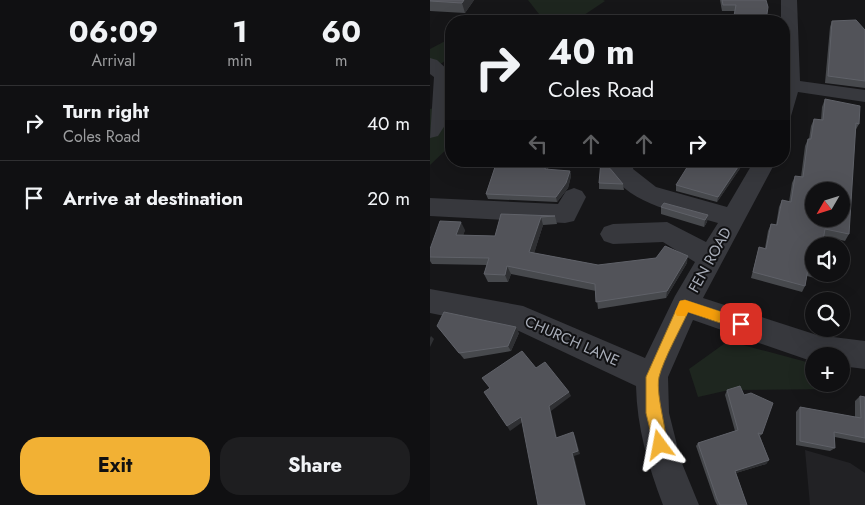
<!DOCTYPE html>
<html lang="en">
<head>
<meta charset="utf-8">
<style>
	:root { --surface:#101012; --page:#1e1e20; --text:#f1f3f6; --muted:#9c9d9f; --line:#303032; --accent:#f2b134 }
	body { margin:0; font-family:Jost,sans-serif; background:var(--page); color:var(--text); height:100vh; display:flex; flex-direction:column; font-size:19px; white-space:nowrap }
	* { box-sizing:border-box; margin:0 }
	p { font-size:16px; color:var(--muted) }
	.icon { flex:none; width:28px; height:28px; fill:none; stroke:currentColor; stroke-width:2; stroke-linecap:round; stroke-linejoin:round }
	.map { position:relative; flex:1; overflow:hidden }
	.sheet { display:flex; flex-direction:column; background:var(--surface); width:430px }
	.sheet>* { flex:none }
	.banner { position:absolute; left:15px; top:15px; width:345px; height:152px; border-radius:20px; box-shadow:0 5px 20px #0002,0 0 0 1px var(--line); background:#101012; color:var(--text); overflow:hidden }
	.needle { width:32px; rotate:231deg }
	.buttons { position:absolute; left:375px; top:182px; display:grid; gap:10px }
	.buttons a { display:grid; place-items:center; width:45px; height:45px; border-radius:50%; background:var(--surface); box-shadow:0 5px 20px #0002,0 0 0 1px var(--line); font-size:25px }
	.pin { position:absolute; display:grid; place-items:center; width:42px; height:42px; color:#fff; margin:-21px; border-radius:10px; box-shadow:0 2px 8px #0006 }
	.me { position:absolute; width:55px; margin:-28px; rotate:347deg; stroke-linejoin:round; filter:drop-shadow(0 0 4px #0008) }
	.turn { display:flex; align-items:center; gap:18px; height:105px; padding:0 20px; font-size:22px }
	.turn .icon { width:65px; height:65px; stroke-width:2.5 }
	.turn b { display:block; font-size:35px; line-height:42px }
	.lanes { display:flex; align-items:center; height:48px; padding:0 20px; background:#0003; justify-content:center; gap:25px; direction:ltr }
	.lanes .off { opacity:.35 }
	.eta { display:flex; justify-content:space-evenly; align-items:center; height:85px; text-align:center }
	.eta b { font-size:30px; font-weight:700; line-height:35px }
	.action { display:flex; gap:10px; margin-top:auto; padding:10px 20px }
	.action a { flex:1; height:58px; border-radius:20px; background:var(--accent); color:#111; font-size:20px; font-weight:700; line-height:58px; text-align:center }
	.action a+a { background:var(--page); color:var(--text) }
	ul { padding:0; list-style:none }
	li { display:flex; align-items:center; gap:15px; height:75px; padding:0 20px; border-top:1px solid var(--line) }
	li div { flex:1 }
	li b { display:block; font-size:19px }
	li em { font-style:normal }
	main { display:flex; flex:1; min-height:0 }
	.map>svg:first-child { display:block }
	.built { fill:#222225 }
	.green { fill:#1e261f }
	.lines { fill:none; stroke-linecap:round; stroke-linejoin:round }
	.minor { fill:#37383d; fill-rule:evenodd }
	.wall { fill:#47494d }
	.shaded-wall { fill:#2f3033 }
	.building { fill:#525359; stroke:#5f6168; fill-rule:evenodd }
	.route { fill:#f2b134; stroke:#9d7322 }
	.slow { fill:#f59e0b }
	.labels { text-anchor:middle; stroke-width:4; stroke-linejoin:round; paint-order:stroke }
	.street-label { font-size:15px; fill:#a8adb8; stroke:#111113 }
</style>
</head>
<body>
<main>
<section class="sheet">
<div class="eta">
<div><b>06:09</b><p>Arrival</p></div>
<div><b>1</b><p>min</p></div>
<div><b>60</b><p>m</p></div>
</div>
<ul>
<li><svg class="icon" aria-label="right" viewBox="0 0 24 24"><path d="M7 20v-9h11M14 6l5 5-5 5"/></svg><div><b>Turn right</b><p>Coles Road</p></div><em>40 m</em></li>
<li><svg class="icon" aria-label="arrive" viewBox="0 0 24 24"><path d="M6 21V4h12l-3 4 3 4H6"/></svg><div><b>Arrive at destination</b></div><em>20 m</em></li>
</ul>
<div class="action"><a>Exit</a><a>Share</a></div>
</section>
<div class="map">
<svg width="435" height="505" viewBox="0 0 435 505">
	<rect width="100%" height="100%" fill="#161618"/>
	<path class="built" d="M375,450L420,463L435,473V505H380Z"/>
	<g class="green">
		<path d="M98,0H173L175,1L151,17L160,21H93L109,14Z"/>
		<path d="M21,38V57L0,71V49Z"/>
		<path d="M21,103V145L0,165V109Z"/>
		<path d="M298,341L384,364V384H407V389L299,390L268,397L259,369Z"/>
	</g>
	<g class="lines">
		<g class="minor">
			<path d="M351,0H367L370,81L435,90V102L368,92L361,116L354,117V21H351Z"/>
			<path d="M0,58L7,60L21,73V116L8,136L0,138L4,77L0,74Z"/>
			<path d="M183,161H205L203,169L226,187L297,207L324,161H346L273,298L387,335L435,341V369L411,366V356H384V362L263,320L238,377L239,413L251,461L269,505H233C218,465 207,428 206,386L89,331L0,313V289L93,306L215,358L245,296L265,262L233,242L183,244L174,241L170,234L174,227L183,224L237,222L276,242L288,223C251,212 201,207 180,171Z"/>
			<path d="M144,188L152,191L156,197L144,221L135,223L0,216V198L128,204L136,191Z"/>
		</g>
	</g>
	<g class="wall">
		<path d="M0,0H44L35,13L0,11Z"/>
		<path d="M290,0H336L305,11H292Z"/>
		<path d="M402,21L435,30V88L395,83L400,27Z"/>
		<path d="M395,99L429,124L425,131L419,234L415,241L394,236L384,246V274H388L385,278L377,276L375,286L372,292L321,278L329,247L335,248L338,231L341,224L346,225L349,207L352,200L359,202L362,183L365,176L371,177L375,146L378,139H379L381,126L384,119L391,120L392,107Z"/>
		<path d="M67,161H119L118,170L140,171L141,176L138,188L127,202L58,199L56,194Z"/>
		<path d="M181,161L179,168L193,184L194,190L169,189V183Z"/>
		<path d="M276,161H315L287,202L246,191V185Z"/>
		<path d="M231,207L278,215L277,222L274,227L231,214Z"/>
		<path d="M71,214L125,216L127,224L113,225L104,253L168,265L257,263L236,298L168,309L166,291L81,274L78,282H58L54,274L57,265L2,264L0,261V249L35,230L33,235L65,236Z"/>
		<path d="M7,326L89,333L81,351L34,359Z"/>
		<path d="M297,390L314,395L332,434L330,436L339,460L336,464L306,473L317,505H287L285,501L266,446L268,443L305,431L295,395Z"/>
		<path d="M430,396L435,397V443L405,437V448L400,451L366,445V412L370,407L425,417V401Z"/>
	</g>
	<g class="shaded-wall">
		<path d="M34,0H44L35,13L32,3Z"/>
		<path d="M117,161H119L116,175L115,169Z"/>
		<path d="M179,161H181L178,172V166Z"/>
		<path d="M312,161H315L287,202L288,197Z"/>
		<path d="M140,171L141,176L138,188L127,202L126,197Z"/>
		<path d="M278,215L277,222L274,227L275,220Z"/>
		<path d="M111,217L113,225L102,260L99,252Z"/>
		<path d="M31,222L35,230L31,243L26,235Z"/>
		<path d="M258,256L257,263L236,298L237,291Z"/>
		<path d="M77,266L81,274L78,282L75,275Z"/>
		<path d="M86,327L89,333L81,351L78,346Z"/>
		<path d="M1,336L4,339L0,347V338Z"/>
		<path d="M139,392L141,396L121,411L128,442L126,438L119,406Z"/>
		<path d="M91,417L94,421L80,431L77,426Z"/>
		<path d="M143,432L145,436L150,454L144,456L156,505H155L142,453Z"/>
		<path d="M339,460L336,464L303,474L305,471Z"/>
	</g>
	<g class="building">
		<path d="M0,0H34L32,3L0,1Z"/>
		<path d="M292,0H336L338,7L336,21H303L306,5H293Z"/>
		<path d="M97,17L112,18V21H96Z"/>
		<path d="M426,20L435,30V81L398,76L402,21Z"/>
		<path d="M395,99L430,106L429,124L426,123L419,234L395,229L392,246H384V270L378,269L375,286L323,272L329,247L336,249L341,224L347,225L352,200L361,202L365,176L373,177L378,139H381L384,119L393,120ZM384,191H411V219H384Z"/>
		<path d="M67,161H117L115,169L140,171L136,183L126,197L56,194Z"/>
		<path d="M171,161H179L178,166L193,184L169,183Z"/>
		<path d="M261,161L275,162L312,161L288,197L246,185Z"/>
		<path d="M234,203L278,215L275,220L231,207Z"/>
		<path d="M71,214L125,216L111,217L99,252L168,265L226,258L235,246L258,256L237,291L166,302L165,284L77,266L75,275L54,274L59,258L0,257V249L10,221L31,222L26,235L65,236Z"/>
		<path d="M14,312L86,327L78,346L29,353L7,326Z"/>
		<path d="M92,351L106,368L115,362L139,392L119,406L126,438L143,432L148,451L142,453L155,505H108L91,417L77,426L54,392L60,388L52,378Z"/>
		<path d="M310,386L314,395L321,393L343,403L332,434L328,433L339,460L305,471L317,505H290L287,499L268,443L308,430L297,390Z"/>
		<path d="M430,396L435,397V438L404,432L405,448L370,441V407L431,418Z"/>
	</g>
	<path class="route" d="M255,300L316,320L318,324L316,328L311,330L258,312C250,330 234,358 229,377C225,396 240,439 236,450L230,452L225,450L216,413V377L250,301Z"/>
	<path class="slow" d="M255,300L291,312L293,316L291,320L287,321L258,312L256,316H247L245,312L250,301Z"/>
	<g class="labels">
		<g class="street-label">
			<text transform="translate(280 260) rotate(-61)" y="5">FEN ROAD</text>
			<text transform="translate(142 341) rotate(24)" y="5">CHURCH LANE</text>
		</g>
	</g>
</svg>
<div class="buttons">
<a><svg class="needle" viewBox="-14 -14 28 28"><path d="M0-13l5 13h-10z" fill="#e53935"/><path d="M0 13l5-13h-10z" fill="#9c9d9f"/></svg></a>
<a><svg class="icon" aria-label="sound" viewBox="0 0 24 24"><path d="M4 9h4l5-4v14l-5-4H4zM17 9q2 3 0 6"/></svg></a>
<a><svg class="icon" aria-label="search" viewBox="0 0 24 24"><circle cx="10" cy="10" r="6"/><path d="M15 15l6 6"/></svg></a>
<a>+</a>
</div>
<div class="pin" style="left:311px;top:324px;background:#d93025"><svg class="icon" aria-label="arrive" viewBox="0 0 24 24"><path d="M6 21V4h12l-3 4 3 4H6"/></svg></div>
<svg class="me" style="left:230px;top:445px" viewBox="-20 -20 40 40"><path d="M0-17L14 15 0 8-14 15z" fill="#f2b134" stroke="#fff" stroke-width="4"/></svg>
<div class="banner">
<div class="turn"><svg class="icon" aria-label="right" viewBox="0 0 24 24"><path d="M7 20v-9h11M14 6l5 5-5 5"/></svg><div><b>40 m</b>Coles Road</div></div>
<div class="lanes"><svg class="icon off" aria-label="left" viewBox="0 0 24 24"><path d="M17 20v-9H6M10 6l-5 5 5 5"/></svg><svg class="icon off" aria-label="ahead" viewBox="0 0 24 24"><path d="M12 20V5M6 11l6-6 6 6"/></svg><svg class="icon off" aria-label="ahead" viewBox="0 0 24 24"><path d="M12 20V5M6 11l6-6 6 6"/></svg><svg class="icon" aria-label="right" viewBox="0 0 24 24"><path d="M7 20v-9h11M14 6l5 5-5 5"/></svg></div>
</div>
</div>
</main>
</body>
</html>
